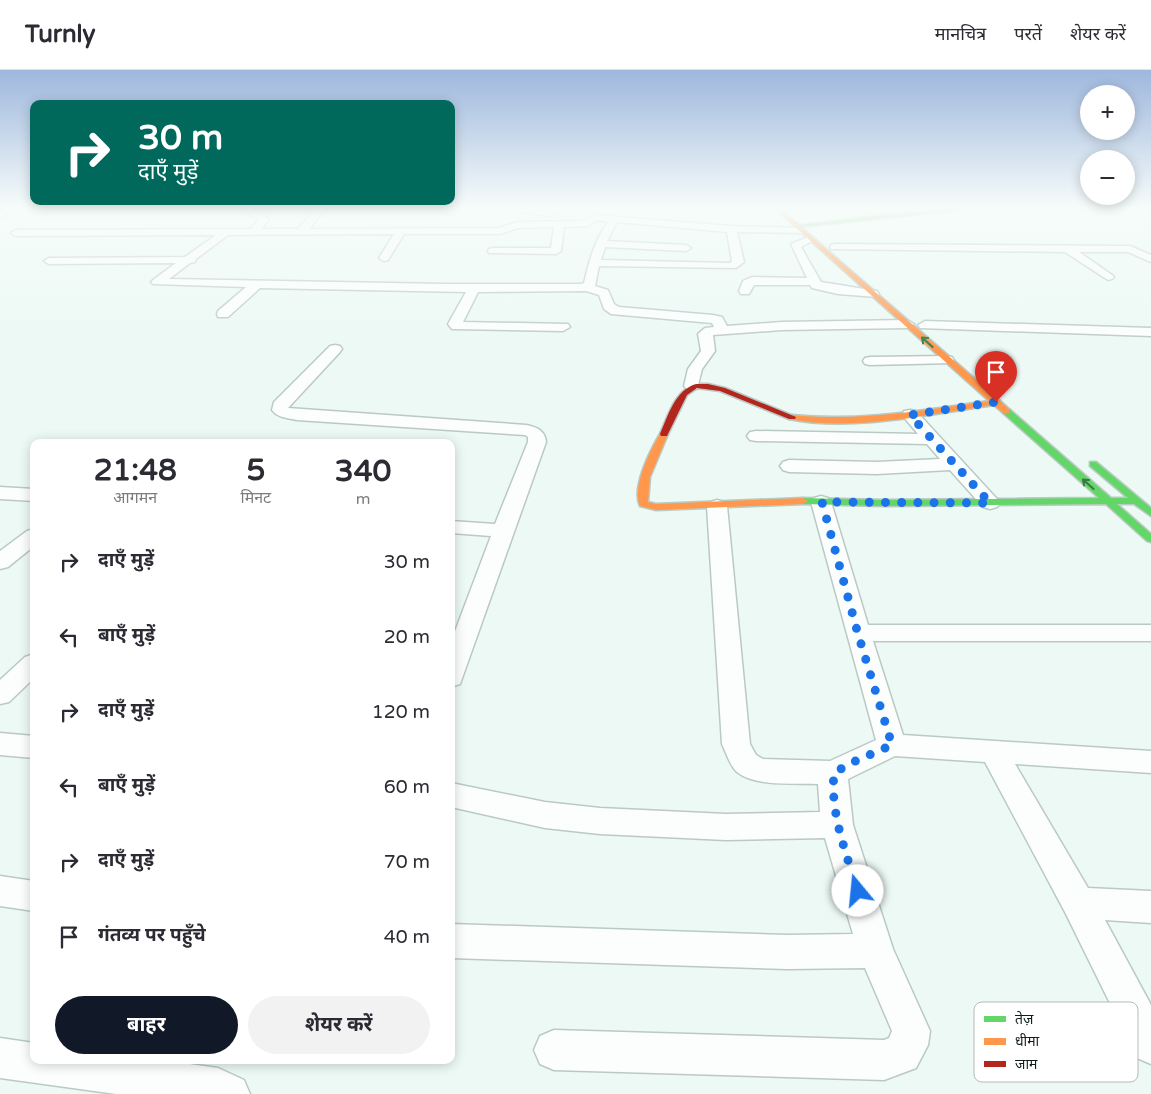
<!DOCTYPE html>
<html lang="hi">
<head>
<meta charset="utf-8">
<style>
	:root { --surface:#fff; --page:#f2f2f3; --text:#2b2b33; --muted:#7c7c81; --line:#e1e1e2; --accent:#111827 }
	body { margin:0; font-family:"Varela Round","Noto Sans Devanagari",sans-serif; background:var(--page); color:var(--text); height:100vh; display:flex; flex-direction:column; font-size:19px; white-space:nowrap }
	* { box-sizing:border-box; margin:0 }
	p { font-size:16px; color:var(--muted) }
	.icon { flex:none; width:28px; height:28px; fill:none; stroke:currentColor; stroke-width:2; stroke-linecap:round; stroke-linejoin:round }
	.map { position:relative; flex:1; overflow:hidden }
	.drawer { position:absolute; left:30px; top:369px; width:425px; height:625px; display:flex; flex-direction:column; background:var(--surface); border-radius:10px; box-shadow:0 2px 12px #0003 }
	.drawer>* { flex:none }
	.top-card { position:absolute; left:30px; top:30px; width:425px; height:105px; border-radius:10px; box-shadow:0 2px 12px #0003; background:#00695c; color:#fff; overflow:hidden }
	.buttons { position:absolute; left:1080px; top:15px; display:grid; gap:10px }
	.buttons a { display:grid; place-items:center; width:55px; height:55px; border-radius:50%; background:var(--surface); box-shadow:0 2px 12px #0003; font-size:25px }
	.pin { position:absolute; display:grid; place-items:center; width:42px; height:42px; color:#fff; margin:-51px -21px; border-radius:50% 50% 50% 0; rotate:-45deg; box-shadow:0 0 5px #0007 }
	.pin .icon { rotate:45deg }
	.me { position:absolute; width:55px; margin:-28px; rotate:343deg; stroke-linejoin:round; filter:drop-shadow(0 0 4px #0008) }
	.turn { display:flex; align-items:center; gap:18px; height:105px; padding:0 25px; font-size:22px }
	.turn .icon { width:65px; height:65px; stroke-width:2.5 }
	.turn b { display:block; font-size:35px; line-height:42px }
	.eta { display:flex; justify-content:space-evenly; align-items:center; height:85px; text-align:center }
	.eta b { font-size:30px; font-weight:700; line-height:35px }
	.action { display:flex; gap:10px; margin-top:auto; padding:10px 25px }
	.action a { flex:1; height:58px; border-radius:30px; background:var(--accent); color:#fff; font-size:20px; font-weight:700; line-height:58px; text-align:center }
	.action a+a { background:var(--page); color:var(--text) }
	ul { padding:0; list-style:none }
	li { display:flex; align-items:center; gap:15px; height:75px; padding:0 25px }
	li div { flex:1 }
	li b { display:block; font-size:19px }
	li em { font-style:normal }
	header { display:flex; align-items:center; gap:30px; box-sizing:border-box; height:70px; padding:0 25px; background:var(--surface); border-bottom:1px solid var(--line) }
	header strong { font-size:24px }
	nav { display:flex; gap:28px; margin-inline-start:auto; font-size:18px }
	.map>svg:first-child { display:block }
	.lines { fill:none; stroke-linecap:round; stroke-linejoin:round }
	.street-casing { stroke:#bbc9c4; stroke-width:3 }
	.fast-casing { stroke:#bbc9c4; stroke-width:3 }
	.slow-casing { stroke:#bbc9c4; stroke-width:3 }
	.jam-casing { stroke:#bbc9c4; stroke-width:3 }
	.street { fill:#fcfefe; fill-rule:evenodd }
	.fast { fill:#63d668; fill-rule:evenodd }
	.slow { fill:#ff974d; fill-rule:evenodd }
	.jam { fill:#b3261e; fill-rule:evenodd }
	.oneway { stroke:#387a40 }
	.route { stroke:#1a73e8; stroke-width:9; stroke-dasharray:0 16.2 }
	.key { fill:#fff; stroke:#b7bbba; stroke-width:1 }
	.key-label { font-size:14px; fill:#0e1d19 }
</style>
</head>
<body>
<header>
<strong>Turnly</strong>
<nav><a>मानचित्र</a><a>परतें</a><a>शेयर करें</a></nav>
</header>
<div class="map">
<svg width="1151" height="1024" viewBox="0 0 1151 1024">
	<rect width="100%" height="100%" fill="#ecf9f5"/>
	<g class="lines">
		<defs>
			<g id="street">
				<path d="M10,137H22L0,148V142Z"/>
				<path d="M247,137H256V141L269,149L261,159H298L317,137H326L309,159L499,158L517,152L583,151L594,145L731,156L802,158L805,159V163L737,162L744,192L736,198L599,196L595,216L608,220L614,234L619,237L713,245L722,247L727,256L782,252L907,250L914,254L907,258L782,260L713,265L715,281L702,299L697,319H687L684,316L688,299L701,281L698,264L705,258L714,257L712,253L611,244L604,239L599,225L586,221L478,222L463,252L568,254L570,257L563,261L452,259L448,254L466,222L260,218L228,247H218L217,244L218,241L246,217L153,214L151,212L153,210L176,193L49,194L44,191L49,188L185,187L216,165L16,166L11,163L16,160L251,159L258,150L249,144ZM597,150L608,152C595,170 589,191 584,213L581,214H445L169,209L190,193L195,192L196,189L228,165L394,164L379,188L384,191L388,190L404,164H500L518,158L554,157L551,178H493L489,179L488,181L489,183L556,184L561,181L564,157L588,156ZM617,152L727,162L732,191L730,193L601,190L605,177L686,181L691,178L686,175L607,171Z"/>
				<path d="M500,137C513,137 545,135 556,143L551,146L504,140Z"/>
				<path d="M811,166L816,169L801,177L821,212L877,221L879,224L877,227L838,224L812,218L810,215H754L749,224H741L739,221L743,211L752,207L807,208L791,174Z"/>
				<path d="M835,174L1130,176L1151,185V192L1128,182H1079L1112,205L1114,207L1112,209L1108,210L1065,182L831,179L830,177L831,175Z"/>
				<path d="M925,251L1151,258V266L920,258L918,255Z"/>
				<path d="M335,275L340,276L342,279L340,282L288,338L526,355C536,357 545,360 546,372L460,614L451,617V572L491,466L451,463V451L495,454L528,372V367L525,365L297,350C288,348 278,348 272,340L274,332L330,276Z"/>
				<path d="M947,286L952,287L954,290L952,293L870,295L865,294L863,291L865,288L870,287Z"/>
				<path d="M910,340L916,341L997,429L1000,433L997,437L990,439L983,437L950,400L877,404L789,402L783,400L780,396L783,392L789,390L877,392L940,389L927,374L756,371L750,370L747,366L750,362L756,361L918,364L902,345L904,341Z"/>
				<path d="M0,417L34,419V431L0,429Z"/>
				<path d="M821,426L828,428L831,432L868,555H1151V571H873L903,665L1151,681V703L1015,694L1088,818L1151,821V853L1105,850L1151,935V994L1137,988L1066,844L985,692L895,686L848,709L853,755L893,879L930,961L928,975L916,998L884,1010L554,1000L540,994L534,980L540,966L554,960L884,970L889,968L892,961L865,898L788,899L451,888V854L788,865L853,864L825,768L726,770L600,764L545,758L451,737V713L545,732L600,738L726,744L820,742L818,714C795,713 756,717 737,702C730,696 726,682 722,674L707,436L710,432L717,430L724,432L727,436L750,674L756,685L763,689L830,691L876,670L811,432L814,428Z"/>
				<path d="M34,459V476L8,497L0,499V481L27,461Z"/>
				<path d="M34,584V608L9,632L0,634V610L25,587Z"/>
				<path d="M0,663L34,666V688L0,685Z"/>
				<path d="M0,806L34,811V841L0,836Z"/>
				<path d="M0,968L34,973V990H161L218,998L244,1010L250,1024H116L0,1008Z"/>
			</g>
			<g id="fast">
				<path d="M971,137H992L797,157L795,156L883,145Z"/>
				<path d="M1003,339H1009L1111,428H1128L1090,396V392H1096L1151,438V446L1134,434H1117L1151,464V472L1147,471L1106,434L884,436L803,434L798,431L803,428L884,430L1099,428L1003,343Z"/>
			</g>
			<g id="slow">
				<path d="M773,137H778L999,330L1009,339V343H1003L994,335C932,344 851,362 789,349V345H792C859,352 924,340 989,331Z"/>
				<path d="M664,361L668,364L650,407L648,432L656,434L803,428L808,431L803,434L656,440L640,436C631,417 651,379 661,362Z"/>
			</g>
			<path id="jam" d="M696,314H708L725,318L796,347L795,349H789L720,321L697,318L687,325L667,366H661L660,364C668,346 675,320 696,314Z"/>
		</defs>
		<use href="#street" class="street-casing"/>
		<use href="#fast" class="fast-casing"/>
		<use href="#slow" class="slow-casing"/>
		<use href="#jam" class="jam-casing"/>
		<use href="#street" class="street"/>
		<use href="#fast" class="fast"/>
		<use href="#slow" class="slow"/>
		<use href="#jam" class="jam"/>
	</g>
	<defs><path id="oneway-shaft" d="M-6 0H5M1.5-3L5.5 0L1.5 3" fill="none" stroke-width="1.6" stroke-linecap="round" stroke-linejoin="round" transform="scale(1.25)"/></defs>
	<g class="oneway">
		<use href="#oneway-shaft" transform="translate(927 272) rotate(-138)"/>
		<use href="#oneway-shaft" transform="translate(1088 414) rotate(-138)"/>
	</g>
	<linearGradient id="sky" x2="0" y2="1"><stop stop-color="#9eb7dd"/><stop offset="0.49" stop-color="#f6fcfa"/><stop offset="1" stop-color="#f6fcfa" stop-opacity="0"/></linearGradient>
	<rect width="1151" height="281" fill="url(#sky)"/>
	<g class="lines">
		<path class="route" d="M858,821C846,783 830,743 834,703L851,693L892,675L858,564L822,432L990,433L910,345L996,332"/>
	</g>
	<rect x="974" y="932" width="164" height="80" rx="8" class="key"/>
	<rect x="984" y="946" width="22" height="6" fill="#63d668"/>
	<rect x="984" y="968" width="22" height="7" fill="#ff974d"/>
	<rect x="984" y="991" width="22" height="6" fill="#b3261e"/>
	<g class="key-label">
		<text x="1015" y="954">तेज़</text>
		<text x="1015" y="976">धीमा</text>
		<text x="1015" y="999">जाम</text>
	</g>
</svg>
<div class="buttons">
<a>+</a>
<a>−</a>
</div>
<div class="pin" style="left:996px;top:332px;background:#d93025"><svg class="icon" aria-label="arrive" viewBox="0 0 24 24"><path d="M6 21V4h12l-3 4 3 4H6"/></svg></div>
<svg class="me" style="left:858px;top:821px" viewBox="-20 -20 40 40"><circle r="19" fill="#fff"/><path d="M0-13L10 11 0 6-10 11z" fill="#1a73e8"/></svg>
<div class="top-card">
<div class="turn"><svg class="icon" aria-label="right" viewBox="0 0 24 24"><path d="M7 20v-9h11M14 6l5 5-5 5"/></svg><div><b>30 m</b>दाएँ मुड़ें</div></div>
</div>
<section class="drawer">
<div class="eta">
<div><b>21:48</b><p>आगमन</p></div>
<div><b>5</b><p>मिनट</p></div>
<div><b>340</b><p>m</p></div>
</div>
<ul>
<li><svg class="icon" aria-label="right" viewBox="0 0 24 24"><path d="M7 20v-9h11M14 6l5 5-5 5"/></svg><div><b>दाएँ मुड़ें</b></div><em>30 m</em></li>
<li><svg class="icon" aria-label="left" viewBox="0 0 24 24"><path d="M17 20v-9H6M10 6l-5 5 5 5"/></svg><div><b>बाएँ मुड़ें</b></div><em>20 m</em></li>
<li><svg class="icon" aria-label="right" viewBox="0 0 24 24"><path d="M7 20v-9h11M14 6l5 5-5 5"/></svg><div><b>दाएँ मुड़ें</b></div><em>120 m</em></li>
<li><svg class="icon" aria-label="left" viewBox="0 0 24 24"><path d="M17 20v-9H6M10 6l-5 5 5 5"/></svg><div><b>बाएँ मुड़ें</b></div><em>60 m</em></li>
<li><svg class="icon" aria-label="right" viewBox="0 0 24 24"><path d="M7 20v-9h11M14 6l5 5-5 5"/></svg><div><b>दाएँ मुड़ें</b></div><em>70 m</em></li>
<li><svg class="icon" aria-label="arrive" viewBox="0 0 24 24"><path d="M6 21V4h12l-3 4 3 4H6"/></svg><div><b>गंतव्य पर पहुँचे</b></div><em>40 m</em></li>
</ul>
<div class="action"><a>बाहर</a><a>शेयर करें</a></div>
</section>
</div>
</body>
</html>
